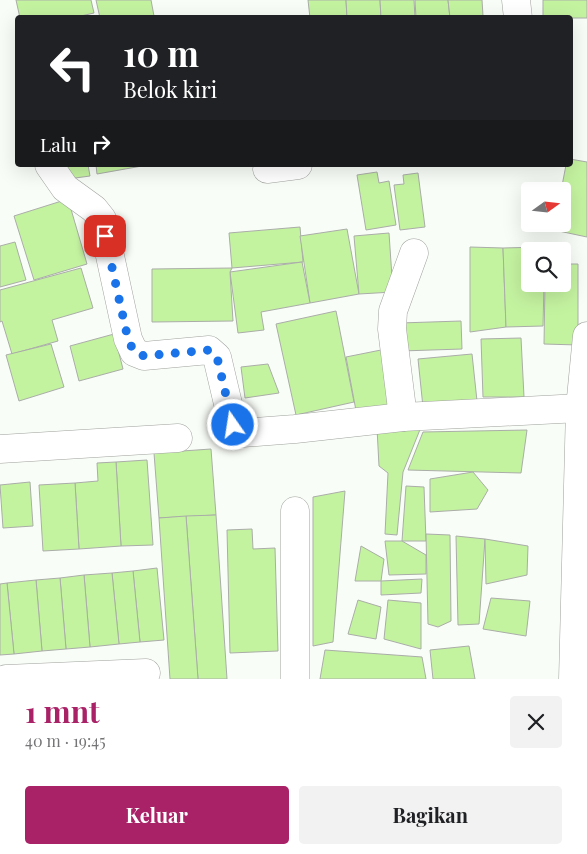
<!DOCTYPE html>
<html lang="id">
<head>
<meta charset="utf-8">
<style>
	:root { --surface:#fff; --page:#f2f2f2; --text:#202124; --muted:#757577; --accent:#a92166 }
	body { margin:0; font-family:"Playfair Display",serif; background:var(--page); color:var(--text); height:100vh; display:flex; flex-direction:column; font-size:19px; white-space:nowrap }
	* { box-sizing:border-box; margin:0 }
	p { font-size:16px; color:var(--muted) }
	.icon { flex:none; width:28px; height:28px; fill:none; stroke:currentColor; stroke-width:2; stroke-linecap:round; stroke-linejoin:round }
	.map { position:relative; height:679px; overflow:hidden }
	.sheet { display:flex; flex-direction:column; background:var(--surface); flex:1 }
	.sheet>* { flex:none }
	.guide { position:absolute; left:15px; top:15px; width:558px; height:152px; border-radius:5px; box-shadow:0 5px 20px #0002; background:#202124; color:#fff; overflow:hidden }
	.needle { width:32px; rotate:75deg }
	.controls { position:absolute; left:521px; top:182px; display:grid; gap:10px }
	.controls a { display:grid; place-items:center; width:50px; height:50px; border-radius:5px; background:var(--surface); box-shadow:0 5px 20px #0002; font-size:25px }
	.pin { position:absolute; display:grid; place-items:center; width:42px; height:42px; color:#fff; margin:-21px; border-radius:10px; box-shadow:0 2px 8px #0006 }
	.me { position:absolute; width:55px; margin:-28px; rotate:347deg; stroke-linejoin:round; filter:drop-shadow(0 0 4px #0008) }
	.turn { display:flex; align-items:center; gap:18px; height:105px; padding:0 25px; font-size:22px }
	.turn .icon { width:65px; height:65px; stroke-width:2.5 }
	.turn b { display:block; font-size:35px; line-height:42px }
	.then { display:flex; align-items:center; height:48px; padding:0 25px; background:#0003; gap:10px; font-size:19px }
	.round { display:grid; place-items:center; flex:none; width:52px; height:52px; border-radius:5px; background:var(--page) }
	.headline { display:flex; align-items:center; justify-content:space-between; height:85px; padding:0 25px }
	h1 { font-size:30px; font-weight:700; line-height:38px; color:var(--accent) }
	.action { display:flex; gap:10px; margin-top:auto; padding:10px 25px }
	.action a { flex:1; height:58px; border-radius:5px; background:var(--accent); color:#fff; font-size:20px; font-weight:700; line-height:58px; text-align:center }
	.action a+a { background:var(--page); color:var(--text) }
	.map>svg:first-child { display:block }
	.building { fill:#c4f3a0; stroke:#aaada8 }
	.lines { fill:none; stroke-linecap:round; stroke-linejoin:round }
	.minor-casing { stroke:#9fa29d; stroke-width:29 }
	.minor { stroke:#fff; stroke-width:28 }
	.route { stroke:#1a73e8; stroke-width:9; stroke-dasharray:0 16.2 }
</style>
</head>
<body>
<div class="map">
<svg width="587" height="679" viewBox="0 0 587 679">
	<rect width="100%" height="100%" fill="#f9fdf7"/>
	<g class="building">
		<path d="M16,0H91L94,13L72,18H20Z"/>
		<path d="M96,0H151L154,16L100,18Z"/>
		<path d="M308,0H346L347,18H310Z"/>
		<path d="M346,0H380L381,18H347Z"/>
		<path d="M380,0H414L415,18H381Z"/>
		<path d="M415,0H448L450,18H416Z"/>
		<path d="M448,0H482L483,16L450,18Z"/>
		<rect x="543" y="0" width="44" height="18"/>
		<path d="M570,159L587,162V237L554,230L555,224H562L561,191L566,165H570Z"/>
		<path d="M66,165H88L90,176L68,179Z"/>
		<path d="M96,165H142V166L97,174Z"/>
		<path d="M377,172L379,183L389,181L396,225L366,230L357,175Z"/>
		<path d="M418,173L425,227L400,230L394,185L404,184L403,175Z"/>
		<path d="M68,199L87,264L34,280L14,216Z"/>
		<path d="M300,227L303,262L232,268L229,233Z"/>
		<path d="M347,229L359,294L310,303L300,236Z"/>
		<path d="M389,233L393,292L359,294L354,236Z"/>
		<path d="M15,242L26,280L0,287V246Z"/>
		<path d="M470,247L503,248L506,327L470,332Z"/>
		<path d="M542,247L543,251H530V284H544L543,326L506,327L503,248Z"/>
		<path d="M302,262L310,303L261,312L264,330L238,333L230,272Z"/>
		<path d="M562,264H578V345L544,344L545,284H562Z"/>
		<path d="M81,268L93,308L52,320L58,341L12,354L2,321L0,322V290Z"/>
		<path d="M232,268L230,272L233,321L152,322V269Z"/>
		<path d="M336,311L354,402L296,415L276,324Z"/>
		<path d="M461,321L462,349L401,351L400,323Z"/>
		<path d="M114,334L123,369L79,381L70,346Z"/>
		<path d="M521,338L524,397H483L481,339Z"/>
		<path d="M51,344L64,387L19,401L6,355Z"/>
		<path d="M381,350L393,410L357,416L346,357Z"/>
		<path d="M472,354L477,401L423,407L418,359Z"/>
		<path d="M268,364L279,393L245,398L241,367Z"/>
		<path d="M421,427L403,472L397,535L385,534L388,473L379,466L377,428Z"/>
		<path d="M527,430L521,473L408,470L423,432Z"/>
		<path d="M211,449L216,515L159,518L154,453Z"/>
		<path d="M147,460L153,545L121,546L116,462Z"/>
		<path d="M116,462L121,546L79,549L75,483L98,481L97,463Z"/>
		<path d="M473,472L488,490L477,509L430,512V479Z"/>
		<path d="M30,482L33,526L3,528L0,485Z"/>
		<path d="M75,483L79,549L43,551L39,485Z"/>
		<path d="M406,486L424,487L426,541H402Z"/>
		<path d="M345,491L333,642L313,646V497Z"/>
		<path d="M216,515L227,679H198L186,516Z"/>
		<path d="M186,516L198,679H170L159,518Z"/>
		<path d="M252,529L253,549L275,548L278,651L230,653L227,530Z"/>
		<path d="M426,534L450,535L451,621L438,627L428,624Z"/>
		<path d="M456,536L485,539L479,624L458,625Z"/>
		<path d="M485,539L528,546L527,575L486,584Z"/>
		<path d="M385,541H402L426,555V574L389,575Z"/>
		<path d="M361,546L384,559L381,581H355Z"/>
		<path d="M157,568L164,640L140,642L133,571Z"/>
		<path d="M133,571L140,642L119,644L112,573Z"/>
		<path d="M112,573L119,644L90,647L84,575Z"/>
		<path d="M84,575L90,647L66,649L60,578Z"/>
		<path d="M60,578L66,649L42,651L36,580Z"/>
		<path d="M422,579L421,593L381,595V581Z"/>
		<path d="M36,580L42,651L14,654L7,583Z"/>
		<path d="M7,583L14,654L0,655V584Z"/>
		<path d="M491,598L530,601L526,636L483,629Z"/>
		<path d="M358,600L381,607L376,639L348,634Z"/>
		<path d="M388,600L421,603V649L384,639Z"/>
		<path d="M469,646L475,679H433L430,650Z"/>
		<path d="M325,650L422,657L426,679H320Z"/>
	</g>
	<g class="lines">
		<defs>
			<g id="minor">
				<path d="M516,0L518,18"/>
				<path d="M49,165L65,188L94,209L102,219L128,339L134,352L144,356L209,350L217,357L233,425L242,433L295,429L403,417L580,408"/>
				<path d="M267,169L298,165"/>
				<path d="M403,417L392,329L393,311L414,253"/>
				<path d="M0,449L178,438"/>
				<path d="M295,511V679"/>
				<path d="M6,679L146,673"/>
				<path d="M573,679L580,408L587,336"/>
			</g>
		</defs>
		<use href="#minor" class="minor-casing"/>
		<use href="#minor" class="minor"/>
	</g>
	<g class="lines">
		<path class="route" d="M105,236L128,339L134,352L144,356L209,350L217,357L233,425"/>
	</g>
</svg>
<div class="controls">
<a><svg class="needle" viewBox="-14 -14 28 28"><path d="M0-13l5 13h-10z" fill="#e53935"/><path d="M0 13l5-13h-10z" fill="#757577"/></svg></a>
<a><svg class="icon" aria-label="search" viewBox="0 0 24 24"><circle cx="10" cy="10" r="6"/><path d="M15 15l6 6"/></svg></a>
</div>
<div class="pin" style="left:105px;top:236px;background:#d93025"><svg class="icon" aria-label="arrive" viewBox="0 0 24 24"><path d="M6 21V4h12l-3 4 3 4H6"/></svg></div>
<svg class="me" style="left:233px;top:425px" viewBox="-20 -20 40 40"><circle r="17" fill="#1a73e8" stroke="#fff" stroke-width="3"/><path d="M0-11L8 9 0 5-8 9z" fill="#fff"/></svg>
<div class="guide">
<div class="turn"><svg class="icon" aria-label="left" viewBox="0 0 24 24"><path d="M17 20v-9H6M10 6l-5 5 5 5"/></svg><div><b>10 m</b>Belok kiri</div></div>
<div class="then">Lalu<svg class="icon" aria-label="right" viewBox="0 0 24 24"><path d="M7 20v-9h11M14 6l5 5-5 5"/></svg></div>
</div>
</div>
<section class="sheet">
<div class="headline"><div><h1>1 mnt</h1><p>40 m · 19:45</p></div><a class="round"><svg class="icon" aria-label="close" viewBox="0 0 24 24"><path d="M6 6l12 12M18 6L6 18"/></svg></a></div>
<div class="action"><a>Keluar</a><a>Bagikan</a></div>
</section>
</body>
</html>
